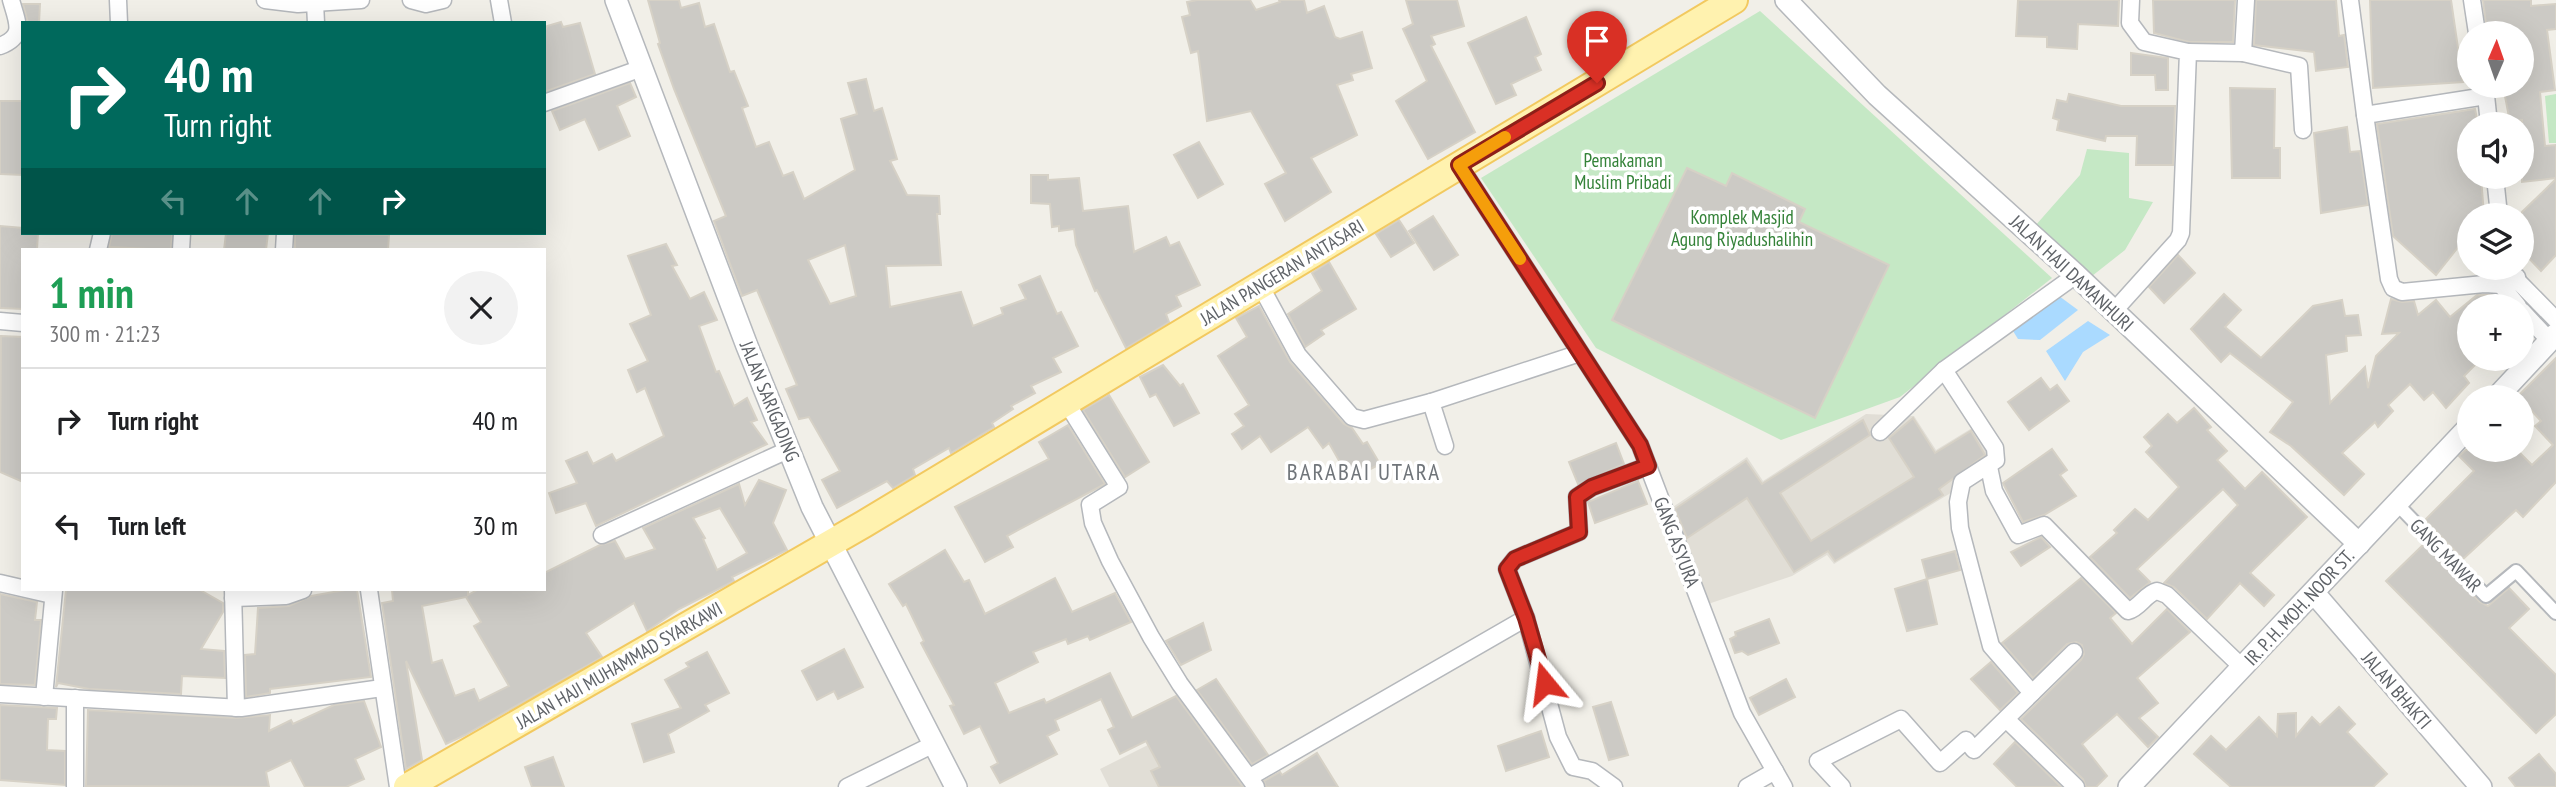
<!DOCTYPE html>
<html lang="en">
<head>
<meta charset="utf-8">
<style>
	:root { --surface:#fff; --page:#f2f2f2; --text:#202124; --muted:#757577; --line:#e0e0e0 }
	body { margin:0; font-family:"PT Sans Narrow",sans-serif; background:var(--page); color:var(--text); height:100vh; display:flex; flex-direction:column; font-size:26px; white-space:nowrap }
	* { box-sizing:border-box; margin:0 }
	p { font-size:23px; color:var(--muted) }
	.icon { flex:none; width:38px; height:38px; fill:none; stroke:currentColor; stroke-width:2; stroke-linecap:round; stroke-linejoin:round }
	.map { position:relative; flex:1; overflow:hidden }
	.drawer { position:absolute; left:21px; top:248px; width:525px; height:343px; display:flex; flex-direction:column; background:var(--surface); border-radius:0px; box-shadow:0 7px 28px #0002 }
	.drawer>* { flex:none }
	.hud { position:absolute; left:21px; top:21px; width:525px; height:214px; border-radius:0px; box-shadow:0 7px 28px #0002; background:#00695c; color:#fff; overflow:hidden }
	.needle { width:46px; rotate:2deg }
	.fabs { position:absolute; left:2457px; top:21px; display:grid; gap:14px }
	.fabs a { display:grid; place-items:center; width:77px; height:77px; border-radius:50%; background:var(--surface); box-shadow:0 7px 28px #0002; font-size:35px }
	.pin { position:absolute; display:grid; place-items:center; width:60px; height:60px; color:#fff; margin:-72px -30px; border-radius:50% 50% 50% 0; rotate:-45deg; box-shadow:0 0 7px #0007 }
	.pin .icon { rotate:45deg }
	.me { position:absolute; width:77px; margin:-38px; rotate:344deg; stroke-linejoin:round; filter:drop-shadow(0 0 5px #0008) }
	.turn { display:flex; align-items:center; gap:24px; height:147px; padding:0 28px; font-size:32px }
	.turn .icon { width:91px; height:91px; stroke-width:2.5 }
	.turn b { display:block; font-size:49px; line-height:60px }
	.lanes { display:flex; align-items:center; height:66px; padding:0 28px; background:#0003; justify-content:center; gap:35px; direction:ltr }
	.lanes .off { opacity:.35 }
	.round { display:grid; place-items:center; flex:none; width:74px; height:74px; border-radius:37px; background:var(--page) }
	.head { display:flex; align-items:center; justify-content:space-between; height:119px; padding:0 28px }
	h1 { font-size:42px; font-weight:600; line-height:52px; color:#1e9e55 }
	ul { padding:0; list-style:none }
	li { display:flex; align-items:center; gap:21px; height:105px; padding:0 28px; border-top:2px solid var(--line) }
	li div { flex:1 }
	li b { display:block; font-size:26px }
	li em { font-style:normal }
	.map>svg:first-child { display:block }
	.education { fill:#e1ded6 }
	.green { fill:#c5e8c5 }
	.water { fill:#aadaff }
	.building { fill:#cccac5; stroke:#d6d1c6; stroke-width:2; fill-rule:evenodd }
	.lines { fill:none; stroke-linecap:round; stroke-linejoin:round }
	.pedestrian-casing { stroke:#b5b8bc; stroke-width:16 }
	.minor-casing { stroke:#b5b8bc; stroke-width:19 }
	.tertiary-casing { stroke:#b5b8bc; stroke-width:24 }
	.primary-casing { stroke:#f2c960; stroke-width:30 }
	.pedestrian { stroke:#fff; stroke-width:12 }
	.minor { stroke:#fff; stroke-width:16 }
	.tertiary { stroke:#fff; stroke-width:21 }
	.primary { stroke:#fff2af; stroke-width:26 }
	.route-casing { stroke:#8d1f18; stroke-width:18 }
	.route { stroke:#d93025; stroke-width:12 }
	.slow { stroke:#f59e0b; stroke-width:12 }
	.labels { text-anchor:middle; stroke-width:7; stroke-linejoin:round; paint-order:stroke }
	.park-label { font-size:19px; fill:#348238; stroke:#fff }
	.street-label { font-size:19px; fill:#5f6368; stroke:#fff }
	.quarter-label { font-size:23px; letter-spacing:2px; fill:#70757a; stroke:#fff }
</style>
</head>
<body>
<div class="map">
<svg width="2556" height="787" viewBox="0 0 2556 787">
	<rect width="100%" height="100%" fill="#f1efe8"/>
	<g class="education">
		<path d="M1866,414L1914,416L1936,450L1977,425L2000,463L1834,564L1827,555L1792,576L1705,605L1664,513L1747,457L1763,481Z"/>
		<path d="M1164,737L1175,757L1214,737L1238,782L1229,787H1109L1100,769Z"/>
	</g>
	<g class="green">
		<path d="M1760,11L2052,278L1900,397L1781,440L1596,348L1481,178Z"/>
		<path d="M2556,94V143H2549L2545,96Z"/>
		<path d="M2087,149L2129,153V198L2153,202L2125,250L2092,276L2035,226L2080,175Z"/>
	</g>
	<g class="water">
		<path d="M2059,296L2078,310L2040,340L2018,339L2013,331Z"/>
		<path d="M2088,321L2110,335L2083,352L2065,381L2046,351Z"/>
	</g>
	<g class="building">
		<path d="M648,0H679L681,8L699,3L705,27L714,24L730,72L734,71L748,106L742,108L756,147L769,142L783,176L793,172L804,199L855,170L841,119L857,114L848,83L866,79L874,111L882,108L897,159L890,161L907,195L939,196L940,214H937L941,265L886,266L890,307L961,292L973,326L1003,314L1001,308L1026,299L1019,285L1040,276L1057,314L1061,312L1078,346L1053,358L1061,372L1031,386L1035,393L1011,406L1013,409L992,423L994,427L951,453L949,448L913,469L915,475L893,488L887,481L837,508L822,480L840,471L809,417L799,419L786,389L797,385L757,290L742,296L714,221L726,216L674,89L658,44L660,43ZM845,245L856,296L830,304L808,260Z"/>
		<path d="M1197,0H1250L1256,10L1280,2L1279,0H1304L1307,13L1324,6L1335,37L1340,39L1362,32L1372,68L1351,74L1353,80L1337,85L1357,135L1311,158L1331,192L1285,221L1265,184L1286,173L1251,111L1207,121L1198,51L1191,53L1182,17L1190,15L1187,2Z"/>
		<path d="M1406,0H1457L1464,26L1431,36L1435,44L1431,46L1475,132L1428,159L1396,101L1427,81L1403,29L1413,24Z"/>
		<path d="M2018,0H2119L2118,26L2078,24L2077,49L2047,47V37L2016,36Z"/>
		<path d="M2153,0H2235L2233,42H2189L2154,33Z"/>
		<path d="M2256,0H2336L2339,36L2344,35L2348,67L2316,71L2314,52L2254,45Z"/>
		<path d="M2370,0H2451L2463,82L2373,88Z"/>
		<path d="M2483,0H2531V6L2556,4V29L2547,30L2555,90L2540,92L2545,146L2556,145V178L2522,182V120L2510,122L2503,86H2522V33H2487Z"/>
		<path d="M23,4H40L39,23H28Z"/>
		<path d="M1526,17L1541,54L1535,57L1541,70L1511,84L1516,95L1496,104L1468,43Z"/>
		<path d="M561,22L563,27L580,23L595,74L544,92V33L547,26Z"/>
		<path d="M2131,53L2168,58V90H2156L2155,75H2131Z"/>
		<path d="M630,83L636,97L617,106L630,136L599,150L585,119L560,130L552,111Z"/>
		<path d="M2230,88L2275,89L2274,148H2280V178H2232Z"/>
		<path d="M2069,94L2121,106H2175L2173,165H2136L2137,136H2106L2105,141L2057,130L2059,120L2053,118L2057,100L2067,102Z"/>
		<path d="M0,101H23V175L0,174Z"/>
		<path d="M2475,109L2478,124H2469V177H2481L2484,215H2469V240L2463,241L2436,275L2393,236L2377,124Z"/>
		<path d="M2347,127L2350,152L2360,151L2368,205L2321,213L2314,133Z"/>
		<path d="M1199,142L1223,184L1198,198L1174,155Z"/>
		<path d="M1687,168L1726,186L1732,173L1805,209L1799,222L1889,265L1815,418L1612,320Z"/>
		<path d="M1031,175H1048V180L1079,178L1083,211L1128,206L1134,252L1166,237L1170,246L1179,242L1200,285L1176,296L1181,306L1166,314L1169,322L1126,348L1097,290L1095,291L1076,245L1074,229L1059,231V226L1052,227L1050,204L1031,203Z"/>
		<path d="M2556,179V255L2541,271L2522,251V212Z"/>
		<path d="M1433,216L1458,255L1434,270L1409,231Z"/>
		<path d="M1399,220L1414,243L1391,257L1376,234Z"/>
		<path d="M0,226L23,228V233H38L37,250H23V309L0,308Z"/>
		<path d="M112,233H172L171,250L109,247Z"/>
		<path d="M226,233H268L266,250H224Z"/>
		<path d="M295,233L389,235L388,250H295Z"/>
		<path d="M666,244L677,265L672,266L690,299L704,292L717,320L699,326L716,372L719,371L734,406L747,398L757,420L751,422L767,444L596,526L586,503L556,513L549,493L577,483L566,461L587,452L593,464L612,454L616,461L664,436L645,388L637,392L628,370L648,361L630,324L651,315L628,256Z"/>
		<path d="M2178,255L2195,273L2164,303L2149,287Z"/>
		<path d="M1329,262L1356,309L1321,330L1324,334L1305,347L1288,314L1322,291L1312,273Z"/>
		<path d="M2224,294L2241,310L2225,327L2261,358L2313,306L2342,300L2345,316L2358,315L2361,335L2346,336L2347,351L2326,355L2330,403L2365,367L2368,388L2376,356L2399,333L2382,334L2391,299L2402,302L2414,301L2418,315L2436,300L2450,317L2477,295H2493L2503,306H2469V359H2481L2464,376L2469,383L2446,408L2433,392L2424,400L2410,384L2388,405L2393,411L2378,427L2375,422L2342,453L2364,474L2344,495L2291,446L2270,432L2293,402L2230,353L2221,362L2191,329Z"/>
		<path d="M1259,306L1290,362L1344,424L1352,428L1363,444L1367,442L1380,464L1350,480L1329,443L1323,448L1308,427L1271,452L1260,436L1242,449L1232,434L1244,426L1235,414L1249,405L1218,356L1247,337L1236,318Z"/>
		<path d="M1,336L23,337V482L0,472Z"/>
		<path d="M2556,358V482L2523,517L2516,510L2463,559L2425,520L2474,471L2459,456L2466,450H2517L2532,465L2553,445L2535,426L2541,421L2518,396Z"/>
		<path d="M1163,365L1180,386L1183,384L1199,413L1174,426L1156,394L1150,397L1140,377Z"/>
		<path d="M2041,378L2050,390L2057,385L2069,401L2029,430L2008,402Z"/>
		<path d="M1109,395L1149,462L1125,477L1083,410Z"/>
		<path d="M2194,408L2211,427L2207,430L2227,451L2217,460L2245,489L2262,472L2307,517L2250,573L2274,595L2264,606L2240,583L2207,619L2174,587L2164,583L2238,505L2223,489L2137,569L2150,582L2130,598L2090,557L2117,533L2114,530L2135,509L2148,520L2179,487L2146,452L2152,446L2144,437L2168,414L2177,423Z"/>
		<path d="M1913,418L1935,453L1971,431L1985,455L1939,489L1943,495L1835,561L1828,551L1794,572L1747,498L1687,538L1675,509L1746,461L1762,484L1863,420L1870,435L1780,493L1811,541L1914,477L1889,438Z"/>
		<path d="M1068,425L1105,484L1007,536L1013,547L985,562L955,507L1049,459L1039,442Z"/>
		<path d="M1616,443L1624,464L1578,484L1569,462Z"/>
		<path d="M2052,449L2067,470L2060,475L2076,496L2044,515L2023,522L2003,483Z"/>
		<path d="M759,480L786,490L773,523L787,550L732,577L734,581L679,609L647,631L634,603L586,633L602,657L465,735L446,744L406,661L422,760L406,769L382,603L393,601L392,590H468V595L477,590H544V573L600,545L615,541L625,559L655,549L643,528L739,484L745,505ZM720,508L747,553L717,570L703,539L705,538L693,518ZM466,597L481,622L474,626L509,686L479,701L474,689L455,696L442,660L432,663L422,606Z"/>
		<path d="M1638,481L1647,504L1595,523L1588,502Z"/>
		<path d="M2041,537L2050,547L2021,566L2011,552Z"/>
		<path d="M2424,544L2480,602L2488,606L2509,588L2529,609L2509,628L2556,675V714L2536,733L2386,581Z"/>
		<path d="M945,550L964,582L969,580L985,614L1055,578L1072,612L1115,593L1131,622L1090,640L1088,636L1068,644L1066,639L1033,652L1038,662L995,683L1009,713L1044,699L1046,703L1110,673L1132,718L1176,696L1243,787H1159L1151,771L1160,767L1146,741L1120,754L1108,730L1114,727L1101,699L1055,720L1059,730L1047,736L1057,754L1000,783L991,767L998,763L980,726L964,734L950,706L954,705L921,643L924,641L906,604L903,606L889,584Z"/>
		<path d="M1955,551L1960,570L1927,579L1922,560Z"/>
		<path d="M2081,578L2116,613L2110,618L2132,644L2167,609L2190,632L2137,678L2158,703L2139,718L2158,737L2148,747L2117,714L2082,744L2107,776L2096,787H2086L2083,779L2021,719L2081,660L2084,654L2082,645L2076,642L2067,644L2033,678L2002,643Z"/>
		<path d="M1927,579L1937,624L1907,631L1895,589Z"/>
		<path d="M66,590H200L223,603V612L201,649L224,651L225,678L182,676L181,694L89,689L58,683L56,687Z"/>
		<path d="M345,590H357L371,677L270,689V693L246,697L245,655L255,654L258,608L289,606L311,596Z"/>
		<path d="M0,594L37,602L35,620H41L35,685L0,684Z"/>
		<path d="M1769,619L1779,643L1748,655L1742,651L1735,653L1730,639L1736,636L1735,632Z"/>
		<path d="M1203,623L1211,650L1181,665L1166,641Z"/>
		<path d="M844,649L863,687L838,699L834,691L817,700L802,671Z"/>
		<path d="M707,652L729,693L705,705L709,711L668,734L674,752L644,762L632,724L681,708L665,680L689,667L686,663Z"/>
		<path d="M1991,662L2018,693L2000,710L1971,679Z"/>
		<path d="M1216,679L1268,755L1252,764L1197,690Z"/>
		<path d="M1786,679L1795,697L1759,715L1750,698Z"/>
		<path d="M364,701L381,747L355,759L364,779L346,787H305L291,760L266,772L269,787L86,786L88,710L236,718L270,715L269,731L291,720L293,724L334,705Z"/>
		<path d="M1611,702L1628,755L1609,760L1593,707Z"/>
		<path d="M0,705L57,708L56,719H48L47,750L65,751V785L0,780Z"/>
		<path d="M2339,707L2355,724L2347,732L2387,774L2373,787H2231L2194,754L2211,736L2226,750L2259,717L2277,736L2278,714L2296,713V736L2312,717L2320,725Z"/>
		<path d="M1541,731L1549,757L1506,771L1498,746Z"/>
		<path d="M2015,742L2061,787H2017L1994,764Z"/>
		<path d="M1317,753L1338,787H1266L1264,781L1280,772L1282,775Z"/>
		<path d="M2539,754L2556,774V787H2516L2509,778Z"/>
		<path d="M553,757L564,787H532L525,767Z"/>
	</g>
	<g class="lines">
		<defs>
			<path id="pedestrian" d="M2397,504L2486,596L2516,571L2556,613"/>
			<g id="minor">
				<path d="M118,0L119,23"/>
				<path d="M265,0L298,4L361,0"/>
				<path d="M411,0L426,4L443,0"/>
				<path d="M499,0L503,23"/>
				<path d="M2350,0L2365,115L2486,96"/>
				<path d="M2472,0L2477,33"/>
				<path d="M315,3L316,23"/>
				<path d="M0,46C26,36 17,22 11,0"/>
				<path d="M2188,52L2243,53L2246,0"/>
				<path d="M2243,53L2299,66L2303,130"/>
				<path d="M2485,86L2489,124"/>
				<path d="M544,103L642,68"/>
				<path d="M2365,115L2389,279L2393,288L2402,292L2484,284L2501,285L2517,277"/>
				<path d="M1459,165L1640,445L1742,713L1784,787"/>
				<path d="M2495,177L2499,215"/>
				<path d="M98,250L102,233"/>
				<path d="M181,250L182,233"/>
				<path d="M284,250L285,233"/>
				<path d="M1260,285L1298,355L1352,417L1364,420L1431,402"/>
				<path d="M2518,306L2501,285L2505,268L2556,320"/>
				<path d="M2114,311L2178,240L2181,233L2188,52L2144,42L2130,23L2131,0"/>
				<path d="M2522,311L2550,341"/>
				<path d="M0,321L23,323"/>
				<path d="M1944,370L1995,448L1996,460L1962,482L1958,502L1960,528L1991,646L2032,693"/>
				<path d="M1066,402L1119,487L1090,505L1093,523L1110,561L1151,637L1180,684L1256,787"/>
				<path d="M1880,432L1944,370L2076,275"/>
				<path d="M1445,446L1431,402L1580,353"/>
				<path d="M1989,467L1994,491L2018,535L2044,525L2128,611C2140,608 2145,594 2157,591L2167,595L2243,668"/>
				<path d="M602,535L790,449"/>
				<path d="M0,583L52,595"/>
				<path d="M233,590L236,708"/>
				<path d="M369,590L398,787"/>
				<path d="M233,598L286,596L303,590"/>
				<path d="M1526,618L1507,569L1515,559L1579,532L1577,497L1592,487L1648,466"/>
				<path d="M0,694L241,708L382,688"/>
				<path d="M44,697L54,590"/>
				<path d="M2006,719L2076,787"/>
				<path d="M1250,777L1526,618L1558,737L1573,767L1592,771L1614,787"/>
				<path d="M75,787V698"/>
				<path d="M847,787L934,744"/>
				<path d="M1747,787L1775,771"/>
				<path d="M1842,787L1818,761L1901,719L1940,763L1966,740L1974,750L2074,652"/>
			</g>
			<g id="tertiary">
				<path d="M616,0L747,346L812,507L956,787"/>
				<path d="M1786,0L1877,95L2076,275L2359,544"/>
				<path d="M2497,397L2556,334"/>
				<path d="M2314,593L2481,787"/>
				<path d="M2129,787L2469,427"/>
			</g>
			<path id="primary" d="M407,787L864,524L1734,0"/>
		</defs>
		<use href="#pedestrian" class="pedestrian-casing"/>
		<use href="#minor" class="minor-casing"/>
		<use href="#tertiary" class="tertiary-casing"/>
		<use href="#primary" class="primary-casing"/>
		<use href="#pedestrian" class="pedestrian"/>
		<use href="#minor" class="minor"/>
		<use href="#tertiary" class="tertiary"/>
		<use href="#primary" class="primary"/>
	</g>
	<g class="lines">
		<defs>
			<path id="route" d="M1545,683L1526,618L1507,569L1515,559L1579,532L1577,497L1592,487L1648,466L1640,445L1459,165L1597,83"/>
		</defs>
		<use href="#route" class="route-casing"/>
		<use href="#route" class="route"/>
		<path class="slow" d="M1505,137L1459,165L1520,259"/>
	</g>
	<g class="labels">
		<g class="park-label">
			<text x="1623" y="167">Pemakaman<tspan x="1623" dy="22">Muslim Pribadi</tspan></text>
			<text x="1742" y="224">Komplek Masjid<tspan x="1742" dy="22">Agung Riyadushalihin</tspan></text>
		</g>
		<g class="street-label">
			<text transform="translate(1282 272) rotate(-31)" y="7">JALAN PANGERAN ANTASARI</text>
			<text transform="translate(2072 273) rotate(43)" y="7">JALAN HAJI DAMANHURI</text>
			<text transform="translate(770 401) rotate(68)" y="7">JALAN SARIGADING</text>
			<text transform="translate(1677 542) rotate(69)" y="7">GANG ASYURA</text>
			<text transform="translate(2446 555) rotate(46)" y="7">GANG MAWAR</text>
			<text transform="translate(2299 607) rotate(-47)" y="7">IR. P. H. MOH. NOOR ST.</text>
			<text transform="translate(619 665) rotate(-30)" y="7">JALAN HAJI MUHAMMAD SYARKAWI</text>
			<text transform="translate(2397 690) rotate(49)" y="7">JALAN BHAKTI</text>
		</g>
		<g class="quarter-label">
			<text x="1364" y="480">BARABAI UTARA</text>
		</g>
	</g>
</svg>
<div class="fabs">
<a><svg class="needle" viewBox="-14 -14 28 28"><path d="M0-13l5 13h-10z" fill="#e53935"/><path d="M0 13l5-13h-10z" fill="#757577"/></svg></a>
<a><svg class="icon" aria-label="sound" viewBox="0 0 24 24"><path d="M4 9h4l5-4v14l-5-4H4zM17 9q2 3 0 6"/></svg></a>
<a><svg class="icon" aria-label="layers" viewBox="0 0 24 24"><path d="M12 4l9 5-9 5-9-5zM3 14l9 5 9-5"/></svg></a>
<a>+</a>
<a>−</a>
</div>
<div class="pin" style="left:1597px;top:83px;background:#d93025"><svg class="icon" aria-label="arrive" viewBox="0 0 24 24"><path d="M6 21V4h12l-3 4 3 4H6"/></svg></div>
<svg class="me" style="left:1545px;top:683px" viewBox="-20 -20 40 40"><path d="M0-17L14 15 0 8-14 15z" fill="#d93025" stroke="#fff" stroke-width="4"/></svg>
<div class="hud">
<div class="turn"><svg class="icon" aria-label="right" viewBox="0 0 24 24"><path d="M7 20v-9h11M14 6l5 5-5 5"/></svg><div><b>40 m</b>Turn right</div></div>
<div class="lanes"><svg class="icon off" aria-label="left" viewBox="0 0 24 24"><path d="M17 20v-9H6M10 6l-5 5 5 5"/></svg><svg class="icon off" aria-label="ahead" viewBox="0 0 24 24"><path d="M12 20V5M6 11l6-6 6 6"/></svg><svg class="icon off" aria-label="ahead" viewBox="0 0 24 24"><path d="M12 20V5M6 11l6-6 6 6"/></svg><svg class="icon" aria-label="right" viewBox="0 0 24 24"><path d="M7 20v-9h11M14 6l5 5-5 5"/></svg></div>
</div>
<section class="drawer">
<div class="head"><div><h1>1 min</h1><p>300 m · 21:23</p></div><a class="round"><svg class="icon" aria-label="close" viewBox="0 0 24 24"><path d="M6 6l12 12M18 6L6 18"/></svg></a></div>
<ul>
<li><svg class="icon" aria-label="right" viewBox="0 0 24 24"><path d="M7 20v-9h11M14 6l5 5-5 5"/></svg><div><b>Turn right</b></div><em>40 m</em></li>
<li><svg class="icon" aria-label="left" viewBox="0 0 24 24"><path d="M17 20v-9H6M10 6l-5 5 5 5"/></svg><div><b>Turn left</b></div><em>30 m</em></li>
</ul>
</section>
</div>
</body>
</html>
